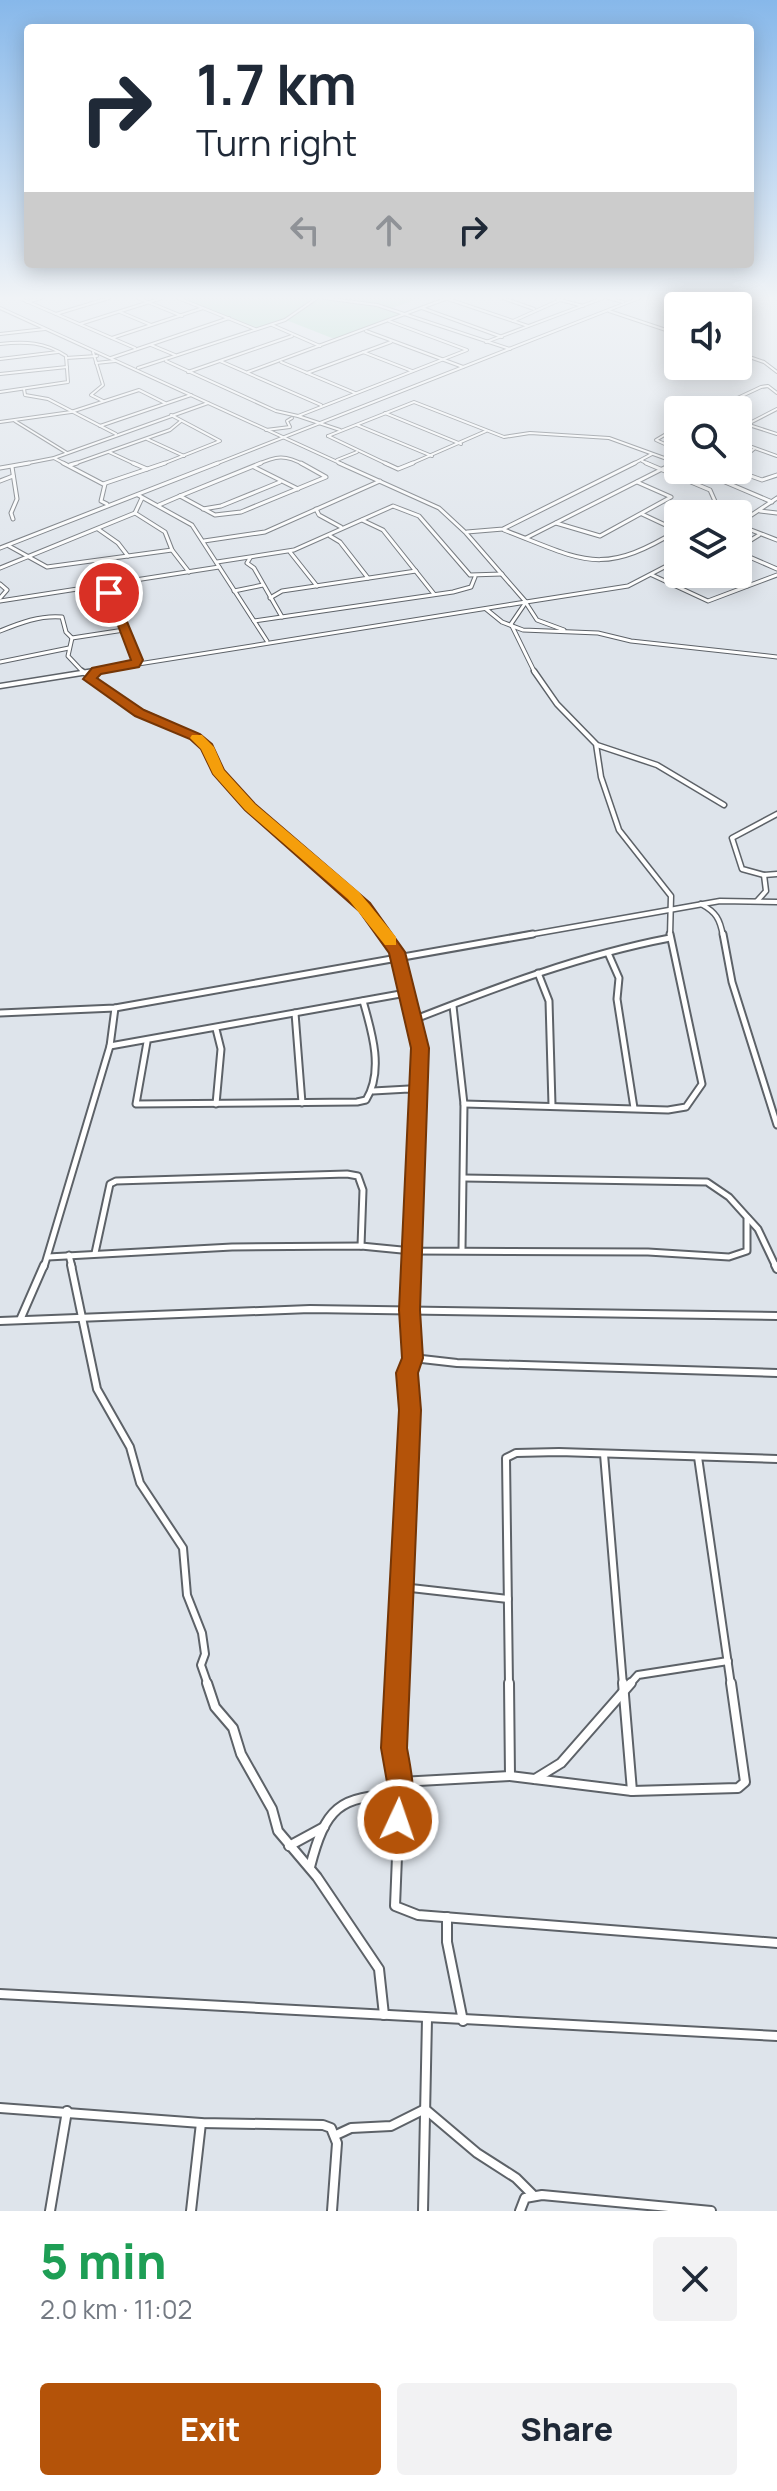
<!DOCTYPE html>
<html lang="en">
<head>
<meta charset="utf-8">
<style>
	:root { --surface:#fff; --page:#f2f2f3; --text:#1f2937; --muted:#747a83; --accent:#b45309 }
	body { margin:0; font-family:Manrope,sans-serif; background:var(--page); color:var(--text); height:100vh; display:flex; flex-direction:column; font-size:30px; white-space:nowrap }
	* { box-sizing:border-box; margin:0 }
	p { font-size:26px; color:var(--muted) }
	.icon { flex:none; width:44px; height:44px; fill:none; stroke:currentColor; stroke-width:2; stroke-linecap:round; stroke-linejoin:round }
	.map { position:relative; height:2211px; overflow:hidden }
	.drawer { display:flex; flex-direction:column; background:var(--surface); flex:1 }
	.drawer>* { flex:none }
	.top-card { position:absolute; left:24px; top:24px; width:730px; height:244px; border-radius:8px; box-shadow:0 4px 20px #0003; background:#fff; color:var(--text); overflow:hidden }
	.fabs { position:absolute; left:664px; top:292px; display:grid; gap:16px }
	.fabs a { display:grid; place-items:center; width:88px; height:88px; border-radius:8px; background:var(--surface); box-shadow:0 4px 20px #0003; font-size:40px }
	.pin { position:absolute; display:grid; place-items:center; width:68px; height:68px; color:#fff; margin:-34px; border:4px solid #fff; border-radius:50%; box-shadow:0 2px 8px #0007 }
	.me { position:absolute; width:88px; margin:-44px; rotate:3deg; stroke-linejoin:round; filter:drop-shadow(0 0 6px #0008) }
	.turn { display:flex; align-items:center; gap:28px; height:168px; padding:0 40px; font-size:36px }
	.turn .icon { width:104px; height:104px; stroke-width:2.5 }
	.turn b { display:block; font-size:56px; line-height:68px }
	.lanes { display:flex; align-items:center; height:76px; padding:0 40px; background:#0003; justify-content:center; gap:40px; direction:ltr }
	.lanes .off { opacity:.35 }
	.round { display:grid; place-items:center; flex:none; width:84px; height:84px; border-radius:8px; background:var(--page) }
	.summary { display:flex; align-items:center; justify-content:space-between; height:136px; padding:0 40px }
	h1 { font-size:48px; font-weight:800; line-height:60px; color:#1e9e55 }
	.primary-button { display:flex; gap:16px; margin-top:auto; padding:16px 40px }
	.primary-button a { flex:1; height:92px; border-radius:8px; background:var(--accent); color:#fff; font-size:32px; font-weight:800; line-height:92px; text-align:center }
	.primary-button a+a { background:var(--page); color:var(--text) }
	.map>svg:first-child { display:block }
	.green { fill:#a1dabd }
	.lines { fill:none; stroke-linecap:round; stroke-linejoin:round }
	.minor-far5-casing { stroke:#5d6268; stroke-width:4 }
	.minor-far4-casing { stroke:#5d6268; stroke-width:5 }
	.minor-far3-casing { stroke:#5d6268; stroke-width:7 }
	.minor-far2-casing { stroke:#5d6268; stroke-width:9 }
	.minor-far1-casing { stroke:#5d6268; stroke-width:10 }
	.minor-casing { stroke:#5d6268; stroke-width:12 }
	.minor-far5 { stroke:#fff; stroke-width:2 }
	.minor-far4 { stroke:#fff; stroke-width:3 }
	.minor-far3 { stroke:#fff; stroke-width:4 }
	.minor-far2 { stroke:#fff; stroke-width:5 }
	.minor-far1 { stroke:#fff; stroke-width:6 }
	.minor { stroke:#fff; stroke-width:8 }
	.route { fill:#b45309; stroke:#753606; stroke-width:2 }
	.slow { fill:#f59e0b }
</style>
</head>
<body>
<div class="map">
<svg width="777" height="2211" viewBox="0 0 777 2211">
	<rect width="100%" height="100%" fill="#dee4eb"/>
	<path class="green" d="M177,298H420L392,308L404,316L337,340L286,320L256,329Z"/>
	<g class="lines">
		<defs>
			<g id="minor-far5">
				<path d="M19,298L135,348"/>
				<path d="M138,298L182,316"/>
				<path d="M178,298L255,329"/>
				<path d="M324,298L377,305L510,349"/>
				<path d="M503,298L534,309"/>
				<path d="M608,298L623,302"/>
				<path d="M448,299L528,326"/>
				<path d="M557,299L583,306"/>
				<path d="M27,302L41,298"/>
				<path d="M0,308L344,465"/>
				<path d="M422,308L502,337"/>
				<path d="M609,311L678,334"/>
				<path d="M120,312L151,325"/>
				<path d="M56,314L109,298"/>
				<path d="M513,321L560,300"/>
				<path d="M80,324L162,298"/>
				<path d="M272,325L320,346"/>
				<path d="M366,331L463,367"/>
				<path d="M0,334L45,329"/>
				<path d="M112,338L203,308"/>
				<path d="M486,342L603,298"/>
				<path d="M0,344C25,341 45,342 66,356L68,382L0,392"/>
				<path d="M151,345L175,355"/>
				<path d="M93,352L103,385L91,395L103,401"/>
				<path d="M363,352L412,371"/>
				<path d="M738,353L764,362L777,372"/>
				<path d="M66,358L97,356"/>
				<path d="M111,358L229,318"/>
				<path d="M0,359L58,352"/>
				<path d="M166,361L276,411L298,416"/>
				<path d="M220,361L321,405"/>
				<path d="M281,362L355,393"/>
				<path d="M96,363L115,361"/>
				<path d="M138,368L285,320L317,298"/>
				<path d="M188,372L292,336"/>
				<path d="M248,372L448,298"/>
				<path d="M307,373L391,342"/>
				<path d="M0,374L67,367"/>
				<path d="M24,389L25,395L48,399L116,434"/>
				<path d="M712,410L761,387L768,386L777,393"/>
				<path d="M385,413L461,444"/>
				<path d="M15,421L67,453"/>
				<path d="M0,422L71,412L139,390L165,403"/>
				<path d="M357,425L432,456"/>
				<path d="M749,425L777,434"/>
				<path d="M100,426L191,395"/>
				<path d="M678,427L656,440L678,450"/>
				<path d="M738,429L777,409"/>
				<path d="M266,430L290,427L287,421L292,418"/>
				<path d="M340,430L298,416L467,350L389,321"/>
				<path d="M328,436L414,402L504,437L530,433L609,438L678,463"/>
				<path d="M328,436L389,465"/>
				<path d="M147,439L184,456"/>
				<path d="M738,442L777,456"/>
				<path d="M109,452L137,465"/>
				<path d="M54,458L67,465"/>
				<path d="M337,460L357,452"/>
				<path d="M642,461L651,465"/>
				<path d="M738,462L754,449"/>
				<path d="M18,465L54,458L208,403"/>
				<path d="M71,465L170,430L181,421"/>
				<path d="M160,465L220,441L171,415"/>
				<path d="M213,465L639,298"/>
				<path d="M256,465C276,456 285,454 304,465"/>
				<path d="M408,465L486,431"/>
				<path d="M631,465L652,454"/>
				<path d="M670,465L677,461"/>
			</g>
			<g id="minor-far4">
				<path d="M63,463L103,484L165,463"/>
				<path d="M133,463L147,469"/>
				<path d="M339,463L439,508L466,533L526,602L628,586L678,560"/>
				<path d="M385,463L398,469L413,463"/>
				<path d="M646,463L710,490L718,508L708,514"/>
				<path d="M70,465L77,463"/>
				<path d="M12,467L17,499L11,513L13,519"/>
				<path d="M254,467L298,489"/>
				<path d="M0,468L29,463"/>
				<path d="M697,470L772,502"/>
				<path d="M734,470L762,480L777,475"/>
				<path d="M0,481L13,476"/>
				<path d="M105,484L101,501L107,504"/>
				<path d="M138,495L192,525L267,641"/>
				<path d="M180,496L215,515L241,512L326,477L301,463"/>
				<path d="M180,496L261,463"/>
				<path d="M159,505L180,496"/>
				<path d="M718,508L738,514"/>
				<path d="M203,509L221,506L280,482"/>
				<path d="M316,509L319,515L341,527"/>
				<path d="M760,511L777,513"/>
				<path d="M135,513L165,532L172,550L189,572"/>
				<path d="M642,514L676,530"/>
				<path d="M362,520L383,530L434,594"/>
				<path d="M556,523L600,536L671,497L637,482"/>
				<path d="M738,524L777,498"/>
				<path d="M738,525L777,540"/>
				<path d="M98,529L118,543L128,556"/>
				<path d="M504,530C583,560 600,578 678,530"/>
				<path d="M467,532L503,529L635,463"/>
				<path d="M330,536L340,542L368,578"/>
				<path d="M526,538L674,463"/>
				<path d="M204,541L265,532L380,481"/>
				<path d="M9,546L47,567L172,550"/>
				<path d="M0,548L218,463"/>
				<path d="M738,548L759,535"/>
				<path d="M290,552L317,586"/>
				<path d="M738,552L777,569"/>
				<path d="M250,558L247,563L254,568L282,617"/>
				<path d="M217,562L294,550L393,506L419,516L470,575L502,574"/>
				<path d="M0,568L135,513L142,498"/>
				<path d="M720,574L747,586"/>
				<path d="M652,575L708,601L777,575"/>
				<path d="M0,584L7,590L0,598"/>
				<path d="M106,584L133,645L135,663"/>
				<path d="M676,585L695,574"/>
				<path d="M234,591L263,585"/>
				<path d="M270,598L282,591L416,571"/>
				<path d="M0,601L219,567"/>
				<path d="M526,602L511,624L535,673"/>
				<path d="M526,603L537,620L564,630"/>
				<path d="M486,609L502,622L523,630L598,633L631,641L777,657"/>
				<path d="M254,621L453,592L471,587L475,577"/>
				<path d="M0,631C20,623 40,615 62,617L66,632L72,638L124,630"/>
				<path d="M72,638L68,656L84,673"/>
				<path d="M0,662L69,648"/>
				<path d="M82,673L526,602"/>
			</g>
			<g id="minor-far3">
				<path d="M82,671L128,706L195,736L207,747L218,771L250,807L353,896L386,936"/>
				<path d="M534,671L557,704L596,744L601,777L619,830L671,896L670,936"/>
				<path d="M0,686L94,671"/>
				<path d="M597,745L657,765L724,805"/>
				<path d="M777,814L732,838L742,869L764,875L777,874"/>
				<path d="M757,901L766,891L764,875"/>
				<path d="M701,904C716,912 720,919 723,936"/>
				<path d="M522,936L720,901L777,902"/>
			</g>
			<g id="minor-far2">
				<path d="M384,934L394,946L420,1048L412,1267"/>
				<path d="M723,934L732,982L777,1125"/>
				<path d="M608,953L619,978L617,999L634,1108"/>
				<path d="M538,973L549,1001L552,1105"/>
				<path d="M453,1006L464,1104L462,1249"/>
				<path d="M0,1013L115,1008L533,934"/>
				<path d="M295,1013L302,1103"/>
				<path d="M413,1020C497,987 581,955 670,938"/>
				<path d="M216,1029L221,1049L216,1104"/>
				<path d="M147,1042L136,1104L357,1102L366,1100C384,1071 372,1032 363,1001"/>
				<path d="M110,1046L406,993"/>
				<path d="M373,1091L409,1089L417,1095"/>
				<path d="M464,1104L668,1110L686,1107L702,1084L670,934"/>
				<path d="M748,1218L758,1229L776,1267"/>
				<path d="M95,1253L110,1184L116,1181L347,1174L358,1176L363,1190L361,1246"/>
				<path d="M69,1255L72,1267"/>
				<path d="M48,1257L232,1247L361,1246L412,1251L648,1252L729,1257L747,1251V1217L729,1197L707,1182L464,1178"/>
				<path d="M44,1267L110,1046L115,1008"/>
			</g>
			<g id="minor-far1">
				<path d="M71,1265L97,1389L130,1447L140,1483L183,1548L187,1595L202,1633L205,1654L201,1665L208,1685"/>
				<path d="M775,1265L777,1269"/>
				<path d="M20,1320L44,1265"/>
				<path d="M0,1321L310,1309L777,1316"/>
				<path d="M413,1358L457,1363L777,1373"/>
				<path d="M604,1454L623,1685"/>
				<path d="M698,1457L731,1685"/>
				<path d="M402,1587L508,1599"/>
				<path d="M397,1685L410,1410L407,1373L413,1358L412,1265"/>
				<path d="M509,1685L506,1458L516,1453L559,1452L777,1459"/>
				<path d="M629,1685L638,1675L728,1661"/>
			</g>
			<g id="minor">
				<path d="M207,1683L215,1707L233,1728L241,1754L272,1809L278,1831L317,1877L379,1969L384,2015"/>
				<path d="M397,1683L394,1748L400,1782L395,1906L418,1915L777,1943"/>
				<path d="M509,1683L510,1776"/>
				<path d="M623,1683L632,1791"/>
				<path d="M535,1779L561,1763L631,1683"/>
				<path d="M400,1782L510,1776L632,1791L738,1788L745,1782L731,1683"/>
				<path d="M289,1846L324,1827"/>
				<path d="M310,1867C325,1809 339,1794 399,1796"/>
				<path d="M447,1917V1942L463,2021"/>
				<path d="M0,1994L777,2036"/>
				<path d="M0,2108L201,2123L323,2125L331,2128L337,2143L332,2211"/>
				<path d="M336,2135L351,2128L391,2126L425,2109L477,2153L516,2178L533,2195"/>
				<path d="M50,2211L67,2111"/>
				<path d="M191,2211L201,2123"/>
				<path d="M423,2211L427,2019"/>
				<path d="M520,2211L525,2198L542,2195L711,2211"/>
			</g>
		</defs>
		<use href="#minor-far5" class="minor-far5-casing"/>
		<use href="#minor-far4" class="minor-far4-casing"/>
		<use href="#minor-far3" class="minor-far3-casing"/>
		<use href="#minor-far2" class="minor-far2-casing"/>
		<use href="#minor-far1" class="minor-far1-casing"/>
		<use href="#minor" class="minor-casing"/>
		<use href="#minor-far5" class="minor-far5"/>
		<use href="#minor-far4" class="minor-far4"/>
		<use href="#minor-far3" class="minor-far3"/>
		<use href="#minor-far2" class="minor-far2"/>
		<use href="#minor-far1" class="minor-far1"/>
		<use href="#minor" class="minor"/>
	</g>
	<linearGradient id="sky" x2="0" y2="1"><stop stop-color="#87b8ea"/><stop offset="0.49" stop-color="#f0f3f6"/><stop offset="1" stop-color="#f0f3f6" stop-opacity="0"/></linearGradient>
	<rect width="777" height="608" fill="url(#sky)"/>
	<path class="route" d="M105,591L115,593L143,660L139,667L101,674L97,678L144,710L200,734L212,744L224,770L255,804L370,903L405,952L429,1048L420,1310L423,1358L418,1373L421,1410L407,1748C412,1774 418,1804 407,1830L398,1834L388,1830L384,1820L387,1782L381,1748L399,1410L396,1373L402,1358L399,1310L411,1048L389,953L359,911L245,810L213,774L201,749L190,739L135,716L83,679L92,668L131,660Z"/>
	<path class="slow" d="M192,735H202L214,747L224,770L255,804L359,892L396,937V945H385L348,899L245,810L213,774L201,749L190,738Z"/>
</svg>
<div class="fabs">
<a><svg class="icon" aria-label="sound" viewBox="0 0 24 24"><path d="M4 9h4l5-4v14l-5-4H4zM17 9q2 3 0 6"/></svg></a>
<a><svg class="icon" aria-label="search" viewBox="0 0 24 24"><circle cx="10" cy="10" r="6"/><path d="M15 15l6 6"/></svg></a>
<a><svg class="icon" aria-label="layers" viewBox="0 0 24 24"><path d="M12 4l9 5-9 5-9-5zM3 14l9 5 9-5"/></svg></a>
</div>
<div class="pin" style="left:109px;top:593px;background:#d93025"><svg class="icon" aria-label="arrive" viewBox="0 0 24 24"><path d="M6 21V4h12l-3 4 3 4H6"/></svg></div>
<svg class="me" style="left:398px;top:1820px" viewBox="-20 -20 40 40"><circle r="17" fill="#b45309" stroke="#fff" stroke-width="3"/><path d="M0-11L8 9 0 5-8 9z" fill="#fff"/></svg>
<div class="top-card">
<div class="turn"><svg class="icon" aria-label="right" viewBox="0 0 24 24"><path d="M7 20v-9h11M14 6l5 5-5 5"/></svg><div><b>1.7 km</b>Turn right</div></div>
<div class="lanes"><svg class="icon off" aria-label="left" viewBox="0 0 24 24"><path d="M17 20v-9H6M10 6l-5 5 5 5"/></svg><svg class="icon off" aria-label="ahead" viewBox="0 0 24 24"><path d="M12 20V5M6 11l6-6 6 6"/></svg><svg class="icon" aria-label="right" viewBox="0 0 24 24"><path d="M7 20v-9h11M14 6l5 5-5 5"/></svg></div>
</div>
</div>
<section class="drawer">
<div class="summary"><div><h1>5 min</h1><p>2.0 km · 11:02</p></div><a class="round"><svg class="icon" aria-label="close" viewBox="0 0 24 24"><path d="M6 6l12 12M18 6L6 18"/></svg></a></div>
<div class="primary-button"><a>Exit</a><a>Share</a></div>
</section>
</body>
</html>
